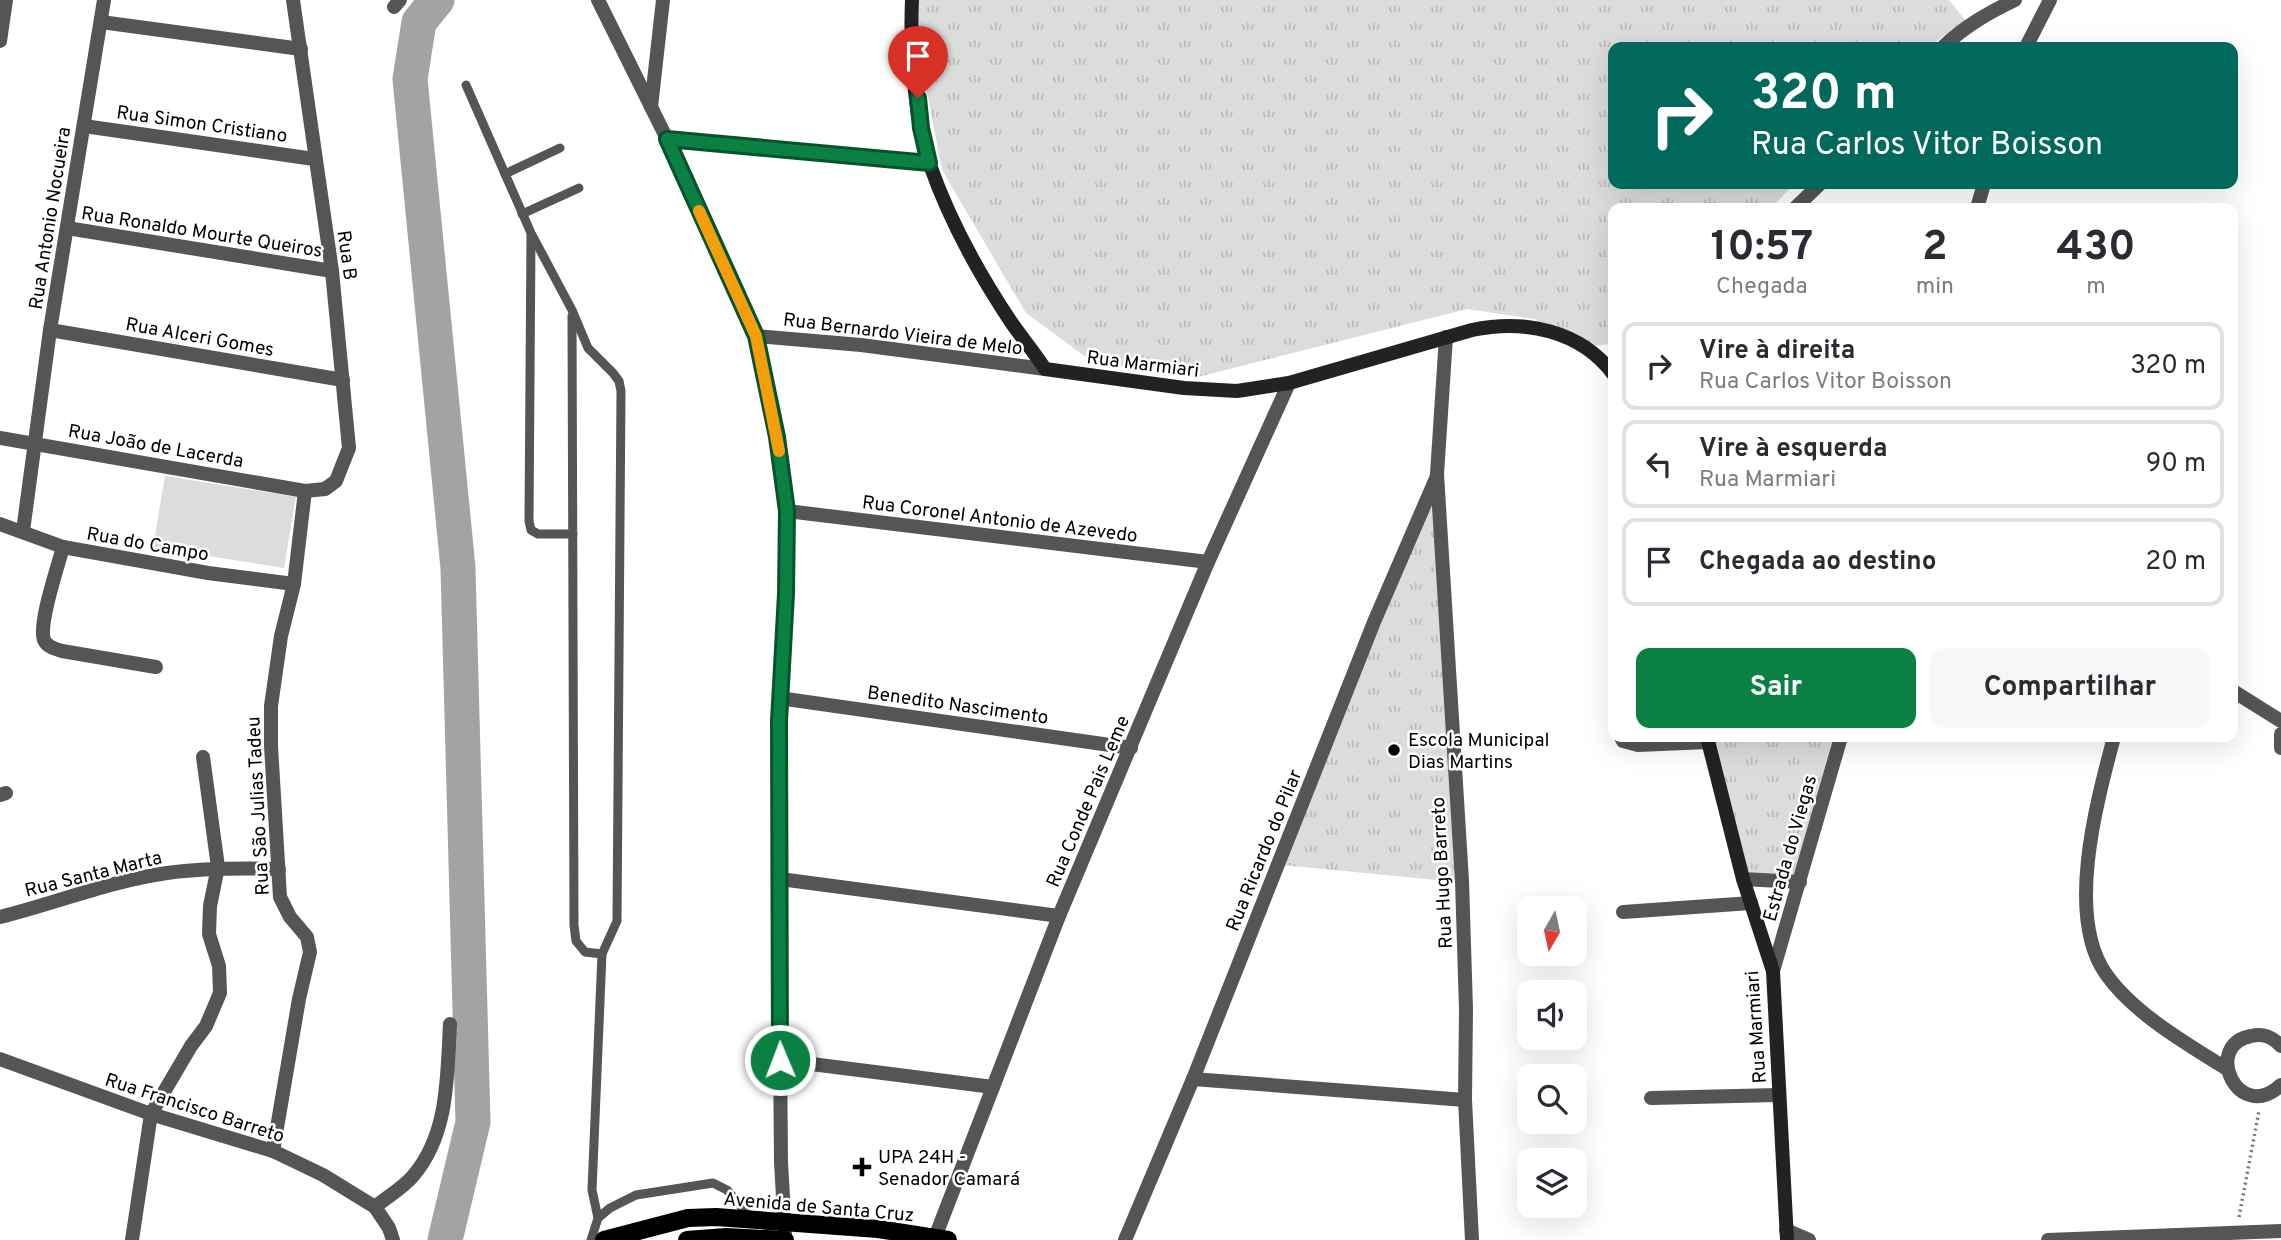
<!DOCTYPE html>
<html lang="pt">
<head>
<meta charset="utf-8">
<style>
	:root { --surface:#fff; --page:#f7f7f7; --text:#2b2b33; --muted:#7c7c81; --line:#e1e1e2; --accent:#0b8043 }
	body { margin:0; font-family:Overpass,sans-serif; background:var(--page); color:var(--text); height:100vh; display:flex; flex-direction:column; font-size:26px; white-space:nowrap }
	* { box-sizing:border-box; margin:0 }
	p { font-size:23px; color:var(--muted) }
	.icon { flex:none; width:38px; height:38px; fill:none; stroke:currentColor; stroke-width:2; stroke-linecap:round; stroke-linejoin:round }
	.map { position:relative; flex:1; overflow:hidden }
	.drawer { position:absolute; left:1608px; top:203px; width:630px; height:539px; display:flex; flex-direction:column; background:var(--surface); border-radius:14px; box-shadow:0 7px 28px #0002 }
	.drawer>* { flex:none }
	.banner { position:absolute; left:1608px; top:42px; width:630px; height:147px; border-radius:14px; box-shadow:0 7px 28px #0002; background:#00695c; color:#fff; overflow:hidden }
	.needle { width:46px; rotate:189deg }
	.buttons { position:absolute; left:1517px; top:896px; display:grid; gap:14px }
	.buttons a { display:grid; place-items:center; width:70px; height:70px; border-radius:14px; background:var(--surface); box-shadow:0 7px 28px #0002; font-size:35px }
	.pin { position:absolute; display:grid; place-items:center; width:60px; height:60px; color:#fff; margin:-72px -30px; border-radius:50% 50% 50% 0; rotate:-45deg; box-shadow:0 0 7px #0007 }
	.pin .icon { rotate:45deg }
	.me { position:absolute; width:77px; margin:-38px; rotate:359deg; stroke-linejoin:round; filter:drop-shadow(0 0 5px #0008) }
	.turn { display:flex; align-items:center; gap:24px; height:147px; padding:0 28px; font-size:32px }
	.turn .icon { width:91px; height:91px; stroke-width:2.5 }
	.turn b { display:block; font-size:49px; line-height:60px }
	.eta { display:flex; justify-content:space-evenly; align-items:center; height:119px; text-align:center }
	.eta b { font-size:42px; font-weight:700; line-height:49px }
	.button { display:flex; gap:14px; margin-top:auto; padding:14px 28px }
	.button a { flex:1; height:80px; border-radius:14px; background:var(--accent); color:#fff; font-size:28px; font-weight:700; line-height:80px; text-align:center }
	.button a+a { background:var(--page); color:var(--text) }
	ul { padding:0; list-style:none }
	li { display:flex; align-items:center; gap:21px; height:88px; margin:0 14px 10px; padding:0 14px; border:4px solid var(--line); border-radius:14px }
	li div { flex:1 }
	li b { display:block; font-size:26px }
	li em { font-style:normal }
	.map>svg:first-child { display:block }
	.park { fill:url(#park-tufts) }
	.pitch { fill:#dcdcdc }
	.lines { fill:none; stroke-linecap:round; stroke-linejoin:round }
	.river { stroke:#a3a3a3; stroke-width:35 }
	.path { stroke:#777; stroke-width:3.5; stroke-dasharray:2 3.5; stroke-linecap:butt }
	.lane { stroke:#555; stroke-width:9 }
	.street { stroke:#555; stroke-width:14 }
	.secondary { stroke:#222; stroke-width:14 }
	.primary { stroke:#000; stroke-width:18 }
	.route-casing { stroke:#07532c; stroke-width:18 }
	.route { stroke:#0b8043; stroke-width:12 }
	.slow { stroke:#f59e0b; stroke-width:12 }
	.poi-dot { fill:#000; stroke:#fff; stroke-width:2.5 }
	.labels { text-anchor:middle; stroke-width:5; stroke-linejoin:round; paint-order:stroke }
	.street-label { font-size:19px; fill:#000; stroke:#fff }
	.poi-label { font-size:19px; fill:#000; stroke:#fff; text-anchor:start }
</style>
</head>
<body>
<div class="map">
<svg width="2281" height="1240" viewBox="0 0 2281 1240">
	<defs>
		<pattern id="park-tufts" width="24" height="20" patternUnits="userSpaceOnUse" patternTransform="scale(1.75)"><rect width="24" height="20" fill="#dcdcdc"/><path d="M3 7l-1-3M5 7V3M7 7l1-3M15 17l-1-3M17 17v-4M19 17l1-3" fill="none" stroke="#bbb"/></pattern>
	</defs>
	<rect width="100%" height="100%" fill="#fff"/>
	<g class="park">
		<path d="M919,0H1949L1965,20L1929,47H1614V184H1794L1771,208H1614L1613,344L1590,346L1534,319L1467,309L1202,376L1094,363L1026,313L942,170L919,51Z"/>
		<path d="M1435,492L1457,882L1282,865Z"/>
		<path d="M1712,737H1833L1794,876L1749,875Z"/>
	</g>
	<path class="pitch" d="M165,476L296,497L284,568L153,547Z"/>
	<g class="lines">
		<path class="river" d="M437,0L419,22L410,79L458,568L473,1122L445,1240"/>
		<path class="path" d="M2239,1217L2259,1111"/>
		<g class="lane">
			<path d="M466,85L531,233L572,310L588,348L613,373L619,381L621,391L617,921L602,954L592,1190L598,1218"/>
			<path d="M505,174L560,148"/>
			<path d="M522,214L579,188"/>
			<path d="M531,235L529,521L531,530L538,534H573"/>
			<path d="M572,316L574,925L576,941L585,952L602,954"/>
			<path d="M591,1240L598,1218L610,1208L636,1195L713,1183L727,1190L751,1218"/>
		</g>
		<g class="street">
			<path d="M598,0L667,139L756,336L777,437L787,511L786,594L779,698L778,813L781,1162L785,1232"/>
			<path d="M394,7L400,0"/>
			<path d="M101,22L301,49"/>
			<path d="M0,41L6,0"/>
			<path d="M1943,47C1965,26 1988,13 2015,0"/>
			<path d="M2026,47L2050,0"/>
			<path d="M651,107L663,0"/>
			<path d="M84,126L314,159"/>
			<path d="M667,139L929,163"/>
			<path d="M1795,208L1820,184"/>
			<path d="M1977,208L1984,184"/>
			<path d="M67,228L332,271"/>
			<path d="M50,330L343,380"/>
			<path d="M756,336L861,345L1045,369"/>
			<path d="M1446,337L1437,474L1462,881L1466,1009L1465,1100L1472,1240"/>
			<path d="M0,438L305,491L325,489L336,481L349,448L332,271L293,0"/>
			<path d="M787,511L1208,562"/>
			<path d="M0,524L63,547L208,573L294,584"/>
			<path d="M23,531L50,330L104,0"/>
			<path d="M63,547C58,566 38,624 44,640C47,647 55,649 62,651L156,667"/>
			<path d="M2233,691L2281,721"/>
			<path d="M779,698L1131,748"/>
			<path d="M2281,734V748"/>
			<path d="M1621,737L1623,741L1638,745L1708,742"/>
			<path d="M2114,737C2097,801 2065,916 2106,974C2133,1013 2187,1044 2227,1069"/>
			<path d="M0,795L6,793"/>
			<path d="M780,879L1059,916"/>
			<path d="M1743,879L1800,882"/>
			<path d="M1623,912L1751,903"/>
			<path d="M0,917C56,903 110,881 167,873C205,868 241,868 279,869"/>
			<path d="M1773,971L1841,737"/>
			<path d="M2281,1046C2272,1037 2264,1033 2251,1036C2202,1045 2238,1125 2281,1085"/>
			<path d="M0,1059L151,1114L273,1151L323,1175L375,1207L389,1228L393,1240"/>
			<path d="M780,1060L993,1087"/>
			<path d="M1193,1079L1465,1100"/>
			<path d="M1651,1098L1778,1095"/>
			<path d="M273,1151L299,999L310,952L307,937L290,917L280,897L271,746V706L281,636L294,584L305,491"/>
			<path d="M375,1207C387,1197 403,1188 413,1176C449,1134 447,1076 450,1024"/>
			<path d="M1786,1230L1809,1240"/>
			<path d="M132,1240L151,1114L191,1046L206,1026L220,993L219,966L209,934L210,906L218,867L203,757"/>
			<path d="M934,1240L1059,916L1208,562L1289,383"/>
			<path d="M1125,1240L1193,1079L1374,622L1437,476"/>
			<path d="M2048,1240L2281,1231"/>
		</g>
		<g class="secondary">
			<path d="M912,0C910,47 914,120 930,165C949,219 979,274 1011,322C1022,338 1035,353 1045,369L1184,388L1237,391L1289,383L1472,330C1524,319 1581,330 1614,375"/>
			<path d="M1707,737L1743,879L1773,971L1787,1240"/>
		</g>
		<g class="primary">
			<path d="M604,1240L688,1218L716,1217L878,1229L948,1240"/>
			<path d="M687,1240L726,1237L785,1240"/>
		</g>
	</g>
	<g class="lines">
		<defs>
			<path id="route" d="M780,1060L779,721L786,594L787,511L777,437L756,336L667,139L929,163L921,128L918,98"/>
		</defs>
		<use href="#route" class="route-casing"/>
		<use href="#route" class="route"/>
		<path class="slow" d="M699,211L756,336L779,451"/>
	</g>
	<g class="poi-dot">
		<circle cx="1394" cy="750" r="7"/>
		<path d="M858.5 1156.5h7v7h7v7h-7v7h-7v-7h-7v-7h7z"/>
	</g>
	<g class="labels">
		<g class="street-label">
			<text transform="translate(202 123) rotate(8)" y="7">Rua Simon Cristiano</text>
			<text transform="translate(49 218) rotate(-81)" y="7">Rua Antonio Nocueira</text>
			<text transform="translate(202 231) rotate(9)" y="7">Rua Ronaldo Mourte Queiros</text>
			<text transform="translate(348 255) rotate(82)" y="7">Rua B</text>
			<text transform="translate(903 333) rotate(7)" y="7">Rua Bernardo Vieira de Melo</text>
			<text transform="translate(200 336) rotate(10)" y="7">Rua Alceri Gomes</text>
			<text transform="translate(1143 363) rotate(7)" y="7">Rua Marmiari</text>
			<text transform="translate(156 445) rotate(10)" y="7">Rua João de Lacerda</text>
			<text transform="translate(1000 518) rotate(7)" y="7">Rua Coronel Antonio de Azevedo</text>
			<text transform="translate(148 543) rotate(10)" y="7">Rua do Campo</text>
			<text transform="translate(958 704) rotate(8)" y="7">Benedito Nascimento</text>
			<text transform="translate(1087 801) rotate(-67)" y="7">Rua Conde Pais Leme</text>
			<text transform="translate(257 806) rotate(-93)" y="7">Rua São Julias Tadeu</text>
			<text transform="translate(1789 848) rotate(-74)" y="7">Estrada do Viegas</text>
			<text transform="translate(1263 850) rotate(-68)" y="7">Rua Ricardo do Pilar</text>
			<text transform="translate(93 873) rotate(-14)" y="7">Rua Santa Marta</text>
			<text transform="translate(1441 873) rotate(-93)" y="7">Rua Hugo Barreto</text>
			<text transform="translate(1755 1027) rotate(-94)" y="7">Rua Marmiari</text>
			<text transform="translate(195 1107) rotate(18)" y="7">Rua Francisco Barreto</text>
			<text transform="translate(819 1206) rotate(5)" y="7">Avenida de Santa Cruz</text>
		</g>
		<g class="poi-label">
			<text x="1408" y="746">Escola Municipal<tspan x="1408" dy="22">Dias Martins</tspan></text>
			<text x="878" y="1163">UPA 24H -<tspan x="878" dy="22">Senador Camará</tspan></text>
		</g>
	</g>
</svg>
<div class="buttons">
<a><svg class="needle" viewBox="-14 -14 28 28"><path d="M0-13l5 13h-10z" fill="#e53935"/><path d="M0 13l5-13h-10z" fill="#7c7c81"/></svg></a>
<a><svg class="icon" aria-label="sound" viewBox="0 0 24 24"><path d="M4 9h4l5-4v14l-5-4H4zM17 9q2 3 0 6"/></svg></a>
<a><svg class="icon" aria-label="search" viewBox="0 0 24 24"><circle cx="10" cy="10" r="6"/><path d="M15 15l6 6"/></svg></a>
<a><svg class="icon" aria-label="layers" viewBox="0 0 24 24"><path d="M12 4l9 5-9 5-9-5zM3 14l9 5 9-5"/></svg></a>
</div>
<div class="pin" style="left:918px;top:98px;background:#d93025"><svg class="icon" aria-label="arrive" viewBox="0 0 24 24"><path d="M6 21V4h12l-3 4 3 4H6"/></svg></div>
<svg class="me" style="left:780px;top:1060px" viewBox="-20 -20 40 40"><circle r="17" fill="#0b8043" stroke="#fff" stroke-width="3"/><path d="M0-11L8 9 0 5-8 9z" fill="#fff"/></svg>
<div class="banner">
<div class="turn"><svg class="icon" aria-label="right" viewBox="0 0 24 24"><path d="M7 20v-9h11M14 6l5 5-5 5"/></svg><div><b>320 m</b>Rua Carlos Vitor Boisson</div></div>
</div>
<section class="drawer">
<div class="eta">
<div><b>10:57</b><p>Chegada</p></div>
<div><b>2</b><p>min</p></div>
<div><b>430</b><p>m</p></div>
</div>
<ul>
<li><svg class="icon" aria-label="right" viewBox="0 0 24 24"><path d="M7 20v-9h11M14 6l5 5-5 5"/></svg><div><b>Vire à direita</b><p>Rua Carlos Vitor Boisson</p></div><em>320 m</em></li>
<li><svg class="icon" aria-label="left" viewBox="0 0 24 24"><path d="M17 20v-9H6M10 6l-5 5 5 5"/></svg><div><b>Vire à esquerda</b><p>Rua Marmiari</p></div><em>90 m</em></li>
<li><svg class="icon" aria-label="arrive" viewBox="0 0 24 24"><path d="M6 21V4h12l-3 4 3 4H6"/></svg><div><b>Chegada ao destino</b></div><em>20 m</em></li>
</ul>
<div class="button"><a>Sair</a><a>Compartilhar</a></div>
</section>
</div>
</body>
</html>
